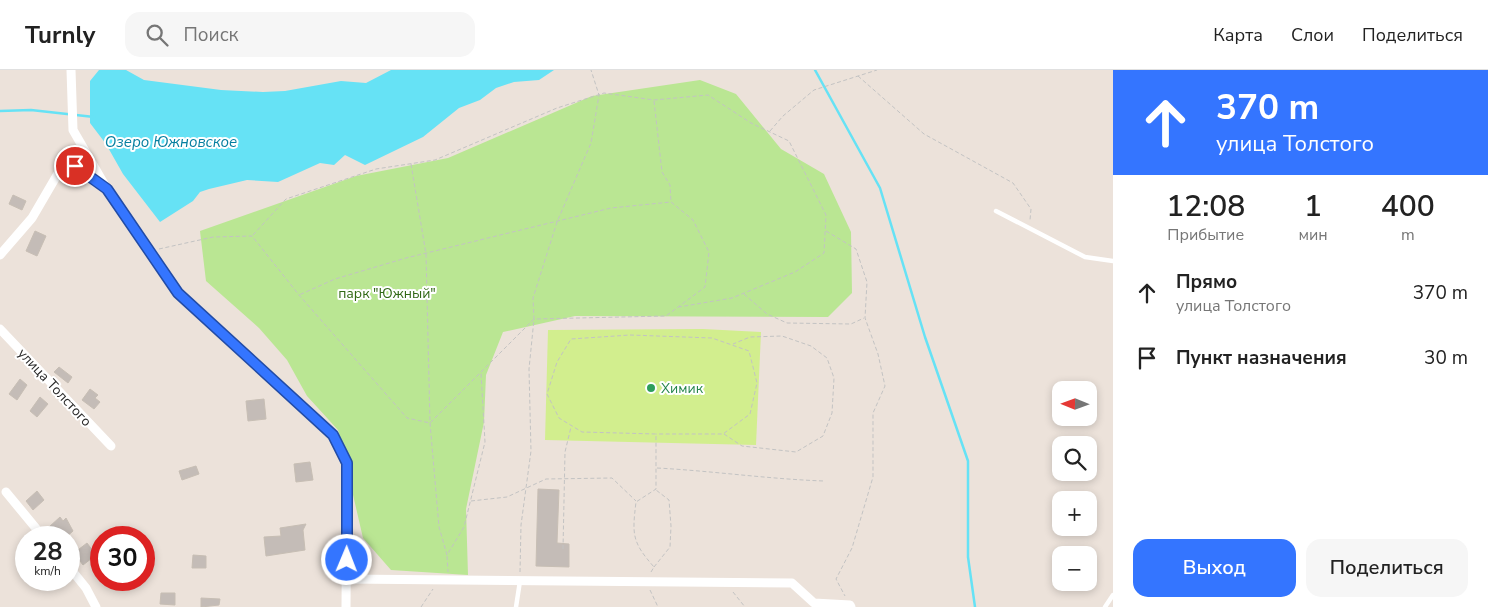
<!DOCTYPE html>
<html lang="ru">
<head>
<meta charset="utf-8">
<style>
	:root { --surface:#fff; --page:#f6f6f6; --text:#222; --muted:#767676; --line:#e0e0e0; --accent:#3475ff }
	body { margin:0; font-family:"Nunito Sans",sans-serif; background:var(--page); color:var(--text); height:100vh; display:flex; flex-direction:column; font-size:19px; white-space:nowrap }
	* { box-sizing:border-box; margin:0 }
	p { font-size:16px; color:var(--muted) }
	.icon { flex:none; width:28px; height:28px; fill:none; stroke:currentColor; stroke-width:2; stroke-linecap:round; stroke-linejoin:round }
	.map { position:relative; flex:1; overflow:hidden }
	.side { display:flex; flex-direction:column; background:var(--surface); width:375px }
	.side>* { flex:none }
	.banner { background:#3475ff; color:#fff; overflow:hidden }
	.needle { width:32px; rotate:271deg }
	.controls { position:absolute; left:1052px; top:311px; display:grid; gap:10px }
	.controls a { display:grid; place-items:center; width:45px; height:45px; border-radius:10px; background:var(--surface); box-shadow:0 2px 8px #0003; font-size:25px }
	.speed { position:absolute; left:15px; top:456px; display:flex; gap:10px; font-size:25px; font-weight:700; text-align:center }
	.speed>* { display:grid; place-content:center; width:65px; height:65px; border-radius:50%; background:var(--surface); box-shadow:0 2px 8px #0003; line-height:1 }
	.speed small { font-size:12px; font-weight:400 }
	.speed .limit { border:8px solid #d22; background:#fff; color:#111 }
	.pin { position:absolute; display:grid; place-items:center; width:42px; height:42px; color:#fff; margin:-21px; border:2px solid #fff; border-radius:50%; box-shadow:0 1px 5px #0007 }
	.me { position:absolute; width:55px; margin:-28px; rotate:1deg; stroke-linejoin:round; filter:drop-shadow(0 0 4px #0008) }
	.turn { display:flex; align-items:center; gap:18px; height:105px; padding:0 20px; font-size:22px }
	.turn .icon { width:65px; height:65px; stroke-width:2.5 }
	.turn b { display:block; font-size:35px; line-height:42px }
	.eta { display:flex; justify-content:space-evenly; align-items:center; height:85px; text-align:center }
	.eta b { font-size:30px; font-weight:600; line-height:35px }
	.cta { display:flex; gap:10px; margin-top:auto; padding:10px 20px }
	.cta a { flex:1; height:58px; border-radius:15px; background:var(--accent); color:#fff; font-size:20px; font-weight:600; line-height:58px; text-align:center }
	.cta a+a { background:var(--page); color:var(--text) }
	ul { padding:0; list-style:none }
	li { display:flex; align-items:center; gap:15px; height:65px; padding:0 20px }
	li div { flex:1 }
	li b { display:block; font-size:19px }
	li em { font-style:normal }
	header { display:flex; align-items:center; gap:30px; box-sizing:border-box; height:70px; padding:0 25px; background:var(--surface); border-bottom:1px solid var(--line) }
	header strong { font-size:24px }
	nav { display:flex; gap:28px; margin-inline-start:auto; font-size:18px }
	.search { width:350px; height:45px; background:var(--page); display:flex; align-items:center; gap:12px; box-sizing:border-box; padding:0 18px; border-radius:15px; color:var(--muted); font-size:19px }
	main { display:flex; flex:1; min-height:0 }
	.map>svg:first-child { display:block }
	.green { fill:#bae693 }
	.pitch { fill:#d2ee8e }
	.water { fill:#66e2f5 }
	.lines { fill:none; stroke-linecap:round; stroke-linejoin:round }
	.stream { stroke:#66e2f5; stroke-width:2.5 }
	.building { fill:#c4bcb7; stroke:#c7beb4 }
	.path { stroke:#c3c3c3; stroke-width:1; stroke-dasharray:4 2.5; stroke-linecap:butt }
	.service { stroke:#fff; stroke-width:4.5 }
	.minor { stroke:#fff; stroke-width:9 }
	.route-casing { stroke:#224ca6; stroke-width:12 }
	.route { stroke:#3475ff; stroke-width:9 }
	.leisure-dot { fill:#2e9e5b; stroke:#fff; stroke-width:2 }
	.labels { text-anchor:middle; stroke-width:4; stroke-linejoin:round; paint-order:stroke }
	.park-label { font-size:14px; fill:#326916; stroke:#fff }
	.street-label { font-size:14px; fill:#292929; stroke:#fff }
	.leisure-label { font-size:14px; fill:#27864d; stroke:#fff; text-anchor:start }
	.water-label { font-size:15px; font-style:italic; fill:#067fa0; stroke:#fff }
</style>
</head>
<body>
<header>
<strong>Turnly</strong>
<div class="search"><svg class="icon" aria-label="search" viewBox="0 0 24 24"><circle cx="10" cy="10" r="6"/><path d="M15 15l6 6"/></svg>Поиск</div>
<nav><a>Карта</a><a>Слои</a><a>Поделиться</a></nav>
</header>
<main>
<div class="map">
<svg width="1113" height="537" viewBox="0 0 1113 537">
	<rect width="100%" height="100%" fill="#ece2da"/>
	<path class="green" d="M700,10L736,24L781,79L824,104L851,162L852,223L828,247L575,246L503,262L486,305L484,352L466,439L468,505L391,500L363,468L338,360L307,326L287,290L259,258L206,211L200,161L356,106L448,88L592,26Z"/>
	<path class="pitch" d="M703,259L761,262L756,375L545,370L548,260Z"/>
	<path class="water" d="M99,0H126L144,10L221,20L263,22L285,21L341,11L366,13L391,0H554L539,10L514,12L496,18L480,30L459,38L423,67L365,95L345,85L334,95L320,93L278,112L247,110L209,119L200,122L193,131L160,152L123,104L106,74L90,53V11Z"/>
	<g class="lines">
		<g class="stream">
			<path d="M815,0L880,118L925,267L968,391V487L975,537"/>
			<path d="M0,41L31,40L94,47"/>
		</g>
	</g>
	<g class="building">
		<path d="M13,125L26,131L22,140L9,134Z"/>
		<path d="M35,161L46,166L37,186L26,181Z"/>
		<path d="M59,297L72,307L68,313L54,302Z"/>
		<path d="M20,309L27,315L17,330L9,324Z"/>
		<path d="M90,319L98,325L95,328L100,332L94,339L82,330Z"/>
		<path d="M40,327L48,334L37,347L30,341Z"/>
		<path d="M264,329L266,349L248,351L246,331Z"/>
		<path d="M310,392L313,410L296,412L294,394Z"/>
		<path d="M196,396L199,404L182,410L179,401Z"/>
		<path d="M538,419L559,420L557,473L569,474V497L536,496Z"/>
		<path d="M37,421L44,430L33,440L26,431Z"/>
		<path d="M60,447L63,451L66,448L73,461L65,468H58L49,457Z"/>
		<path d="M306,454L303,460L305,480L266,486L264,467L281,466L280,458Z"/>
		<path d="M87,473L96,485L83,495L74,483Z"/>
		<path d="M193,485L206,486V498H192Z"/>
		<path d="M161,523H175V535L160,534Z"/>
		<path d="M201,528L220,529L219,535L201,537Z"/>
	</g>
	<g class="lines">
		<g class="path">
			<path d="M858,6L924,64L1013,113L1031,139L1030,150"/>
			<path d="M654,31L662,102L670,115L671,132"/>
			<path d="M770,61L783,46L814,20L877,0"/>
			<path d="M411,94L426,184L430,353L439,457L447,485L464,457L485,372L481,303"/>
			<path d="M826,161L856,179L867,212L865,248L878,284L885,316L873,343V407L852,478L836,509L845,526"/>
			<path d="M253,165L286,129L376,99L435,90L557,38L604,23L654,30L708,25L751,53L789,71L826,145L824,183L795,202L732,228L679,237"/>
			<path d="M159,179L213,167L252,166L299,225L407,348L430,353L534,249L666,246L705,217L709,182L693,150L671,132L611,138L406,188L335,209L299,225"/>
			<path d="M744,224L767,244L787,253L851,254L864,248"/>
			<path d="M724,364L742,376L796,382L823,366L832,343L834,308L827,288L811,276L782,266L750,267L733,274"/>
			<path d="M657,398C713,401 768,409 824,411"/>
			<path d="M471,431L507,427L546,409L612,408L636,431"/>
			<path d="M563,479L565,382L571,357"/>
			<path d="M447,486L448,502"/>
			<path d="M654,497L670,477L671,456L669,430L656,420"/>
			<path d="M520,502L521,455L531,381L529,299L534,249L533,228L557,152L591,73L599,25L591,0"/>
			<path d="M651,502L654,497C632,472 632,465 636,432L656,419V364L582,362L559,348L547,324L557,292L571,269L630,265L712,268L749,281L757,313L750,344L723,364H656"/>
			<path d="M650,520L658,537"/>
			<path d="M733,522L745,537"/>
			<path d="M421,537L433,519"/>
		</g>
		<g class="service">
			<path d="M996,141L1085,187L1113,191"/>
			<path d="M516,537L520,511"/>
			<path d="M1105,537L1113,525"/>
		</g>
		<g class="minor">
			<path d="M71,0L73,60L107,119L178,223L333,365L347,393L346,537"/>
			<path d="M0,185L32,148L60,100L75,96L103,117"/>
			<path d="M0,259L111,376"/>
			<path d="M6,422L44,468"/>
			<path d="M69,497L86,518L96,537"/>
			<path d="M346,509L792,513L814,533L850,535L851,537"/>
		</g>
	</g>
	<g class="lines">
		<defs>
			<path id="route" d="M75,96L107,119L178,223L333,365L347,393V490"/>
		</defs>
		<use href="#route" class="route-casing"/>
		<use href="#route" class="route"/>
	</g>
	<circle class="leisure-dot" cx="651" cy="318" r="5"/>
	<g class="labels">
		<g class="park-label">
			<text x="387" y="228">парк "Южный"</text>
		</g>
		<g class="street-label">
			<text transform="translate(55 317) rotate(47)" y="5">улица Толстого</text>
		</g>
		<g class="leisure-label">
			<text x="661" y="323">Химик</text>
		</g>
		<g class="water-label">
			<text x="171" y="77">Озеро Южновское</text>
		</g>
	</g>
</svg>
<div class="controls">
<a><svg class="needle" viewBox="-14 -14 28 28"><path d="M0-13l5 13h-10z" fill="#e53935"/><path d="M0 13l5-13h-10z" fill="#767676"/></svg></a>
<a><svg class="icon" aria-label="search" viewBox="0 0 24 24"><circle cx="10" cy="10" r="6"/><path d="M15 15l6 6"/></svg></a>
<a>+</a>
<a>−</a>
</div>
<div class="speed"><div>28<small>km/h</small></div><div class="limit">30</div></div>
<div class="pin" style="left:75px;top:96px;background:#d93025"><svg class="icon" aria-label="arrive" viewBox="0 0 24 24"><path d="M6 21V4h12l-3 4 3 4H6"/></svg></div>
<svg class="me" style="left:347px;top:490px" viewBox="-20 -20 40 40"><circle r="17" fill="#3475ff" stroke="#fff" stroke-width="3"/><path d="M0-11L8 9 0 5-8 9z" fill="#fff"/></svg>
</div>
<section class="side">
<div class="banner">
<div class="turn"><svg class="icon" aria-label="ahead" viewBox="0 0 24 24"><path d="M12 20V5M6 11l6-6 6 6"/></svg><div><b>370 m</b>улица Толстого</div></div>
</div>
<div class="eta">
<div><b>12:08</b><p>Прибытие</p></div>
<div><b>1</b><p>мин</p></div>
<div><b>400</b><p>m</p></div>
</div>
<ul>
<li><svg class="icon" aria-label="ahead" viewBox="0 0 24 24"><path d="M12 20V5M6 11l6-6 6 6"/></svg><div><b>Прямо</b><p>улица Толстого</p></div><em>370 m</em></li>
<li><svg class="icon" aria-label="arrive" viewBox="0 0 24 24"><path d="M6 21V4h12l-3 4 3 4H6"/></svg><div><b>Пункт назначения</b></div><em>30 m</em></li>
</ul>
<div class="cta"><a>Выход</a><a>Поделиться</a></div>
</section>
</main>
</body>
</html>
